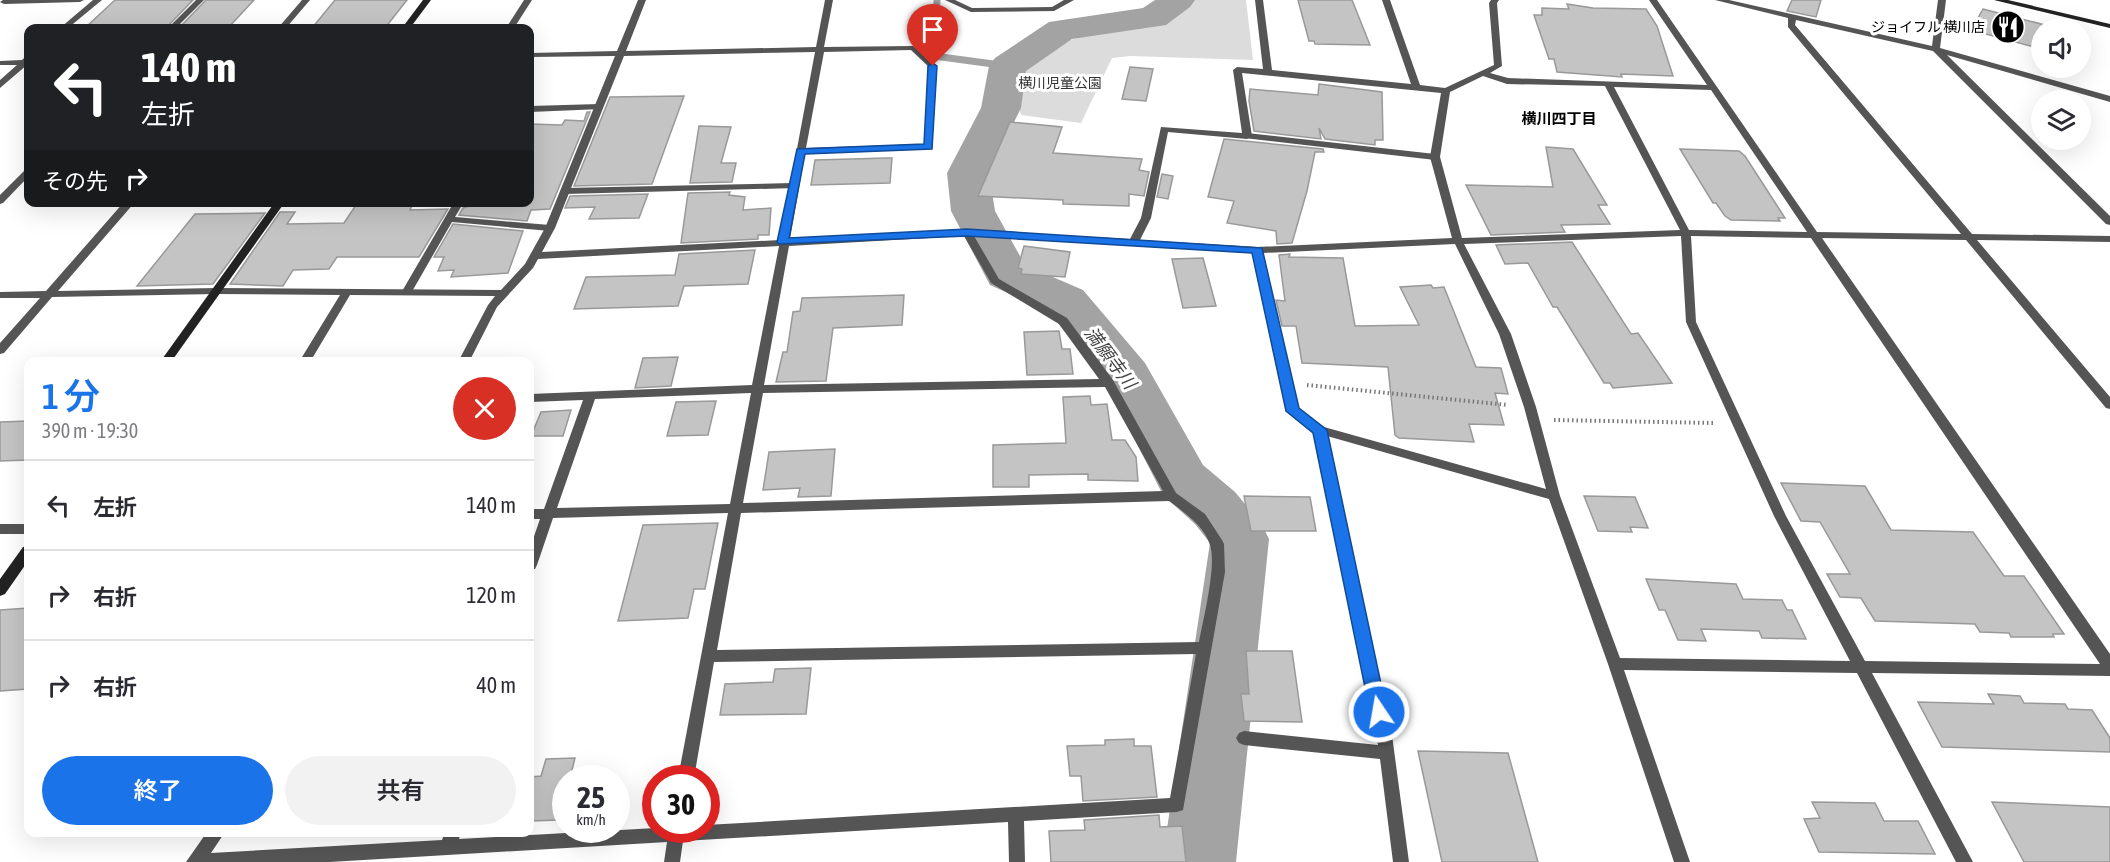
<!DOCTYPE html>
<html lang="ja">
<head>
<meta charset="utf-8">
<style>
	:root { --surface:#fff; --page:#f2f2f3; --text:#2b2b33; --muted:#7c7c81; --line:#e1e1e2; --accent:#1a73e8 }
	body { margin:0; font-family:"Asap Condensed","Noto Sans JP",sans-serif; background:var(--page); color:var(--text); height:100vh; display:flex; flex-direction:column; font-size:22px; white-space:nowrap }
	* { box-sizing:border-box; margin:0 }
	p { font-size:20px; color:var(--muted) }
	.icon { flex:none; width:33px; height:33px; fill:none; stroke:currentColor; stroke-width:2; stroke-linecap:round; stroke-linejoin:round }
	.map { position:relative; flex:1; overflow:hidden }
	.details { position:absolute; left:24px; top:357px; width:510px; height:480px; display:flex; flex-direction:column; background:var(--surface); border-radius:12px; box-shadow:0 6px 24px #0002 }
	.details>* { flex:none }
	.banner { position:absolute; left:24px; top:24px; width:510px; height:183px; border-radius:12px; box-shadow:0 6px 24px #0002; background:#202124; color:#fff; overflow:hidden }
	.buttons { position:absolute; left:2031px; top:18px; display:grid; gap:12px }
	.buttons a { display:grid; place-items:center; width:60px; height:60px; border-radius:50%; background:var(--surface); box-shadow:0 6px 24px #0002; font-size:30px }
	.speed { position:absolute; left:552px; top:765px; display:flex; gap:12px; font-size:30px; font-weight:700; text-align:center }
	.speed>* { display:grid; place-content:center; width:78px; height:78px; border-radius:50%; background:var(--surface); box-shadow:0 6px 24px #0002; line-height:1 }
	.speed small { font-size:15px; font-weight:400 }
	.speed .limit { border:9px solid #d22; background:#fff; color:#111 }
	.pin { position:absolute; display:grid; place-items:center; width:51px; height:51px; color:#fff; margin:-62px -26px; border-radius:50% 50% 50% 0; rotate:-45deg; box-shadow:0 0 6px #0007 }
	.pin .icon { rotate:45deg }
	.me { position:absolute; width:66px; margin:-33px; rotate:348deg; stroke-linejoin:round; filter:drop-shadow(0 0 4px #0008) }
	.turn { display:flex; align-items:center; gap:21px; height:126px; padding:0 18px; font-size:27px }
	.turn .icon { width:78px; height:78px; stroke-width:2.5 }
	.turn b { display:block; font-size:42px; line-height:51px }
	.then { display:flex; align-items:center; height:57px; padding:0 18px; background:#0003; gap:12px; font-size:22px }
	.round { display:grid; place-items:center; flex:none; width:63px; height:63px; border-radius:32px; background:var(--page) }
	.head { display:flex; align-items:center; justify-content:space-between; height:102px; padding:0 18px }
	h1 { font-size:36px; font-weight:600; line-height:45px; color:var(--accent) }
	.button { display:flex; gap:12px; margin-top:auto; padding:12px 18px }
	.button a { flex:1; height:69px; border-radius:36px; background:var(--accent); color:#fff; font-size:24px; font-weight:600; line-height:69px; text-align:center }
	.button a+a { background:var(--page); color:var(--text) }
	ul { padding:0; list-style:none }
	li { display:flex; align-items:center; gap:18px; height:90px; padding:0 18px; border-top:2px solid var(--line) }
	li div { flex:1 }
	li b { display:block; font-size:22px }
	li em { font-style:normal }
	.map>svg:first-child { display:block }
	.green { fill:#dcdcdc }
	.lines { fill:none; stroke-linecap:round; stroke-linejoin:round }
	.stream { stroke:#a3a3a3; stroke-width:7 }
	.river { fill:#a3a3a3; fill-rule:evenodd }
	.building { fill:#c4c4c4; stroke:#999; stroke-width:1.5 }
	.path-far1 { stroke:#777; stroke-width:3; stroke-dasharray:1 2; stroke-linecap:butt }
	.path { stroke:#777; stroke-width:4; stroke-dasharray:1.5 3; stroke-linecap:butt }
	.lane { fill:#555; fill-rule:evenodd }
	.street { fill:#555; fill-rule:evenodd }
	.secondary { fill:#222; fill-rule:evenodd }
	.route { fill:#1a73e8; stroke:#114b97; stroke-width:1.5 }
	.labels { text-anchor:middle; stroke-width:6; stroke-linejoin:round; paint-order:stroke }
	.far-poi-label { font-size:14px; fill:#000; stroke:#fff; text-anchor:end }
	.far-park-label { font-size:14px; fill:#333; stroke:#fff }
	.far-neighbourhood-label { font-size:15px; font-weight:bold; fill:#000; stroke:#fff }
	.water-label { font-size:18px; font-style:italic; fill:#444; stroke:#fff }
</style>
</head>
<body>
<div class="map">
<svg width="2110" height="862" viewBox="0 0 2110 862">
	<rect width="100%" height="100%" fill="#fff"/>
	<path class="green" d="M1189,0H1246L1253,60L1130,56L1112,58L1081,123L1021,115L1012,78L1030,57L1063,42L1138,22L1158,21Z"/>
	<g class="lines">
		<path class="stream" d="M937,0L934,56L1008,66"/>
		<path class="river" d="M1155,0H1195L1190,7L1166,25L1072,39L1026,71L1021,108L989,173L995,211L1025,265L1083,290L1145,363L1203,465L1235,492L1261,523L1269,539L1236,862H1162L1210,543L1195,524L1163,495L1106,383L1049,312L990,285L951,211L947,173L981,108L989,66L995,58L1049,22L1143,8Z"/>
	</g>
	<g class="building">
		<path d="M115,0H193L166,28H85Z"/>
		<path d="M206,0H254L228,28H179Z"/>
		<path d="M335,0H407L385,28H312Z"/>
		<path d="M1298,0H1352L1370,45L1315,44L1314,41H1309Z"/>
		<path d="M1792,0H1821L1816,17L1787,11Z"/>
		<path d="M1567,4L1593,8L1646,9L1657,26L1673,76L1621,74L1622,77L1557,72L1554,59H1549L1534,15H1542V8L1569,9Z"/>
		<path d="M1983,9L2045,25L2034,47L1971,30Z"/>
		<path d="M1130,67L1153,69L1146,101L1122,99Z"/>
		<path d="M1319,84L1382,92L1383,140H1375V145L1325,139L1319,128L1321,139L1254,131L1249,101L1250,89L1318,95Z"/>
		<path d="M684,96L652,184L574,186L610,97Z"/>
		<path d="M587,112H590L550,209L531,210L527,221L459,215L463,208L473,205L530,202V124L562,125L565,120L584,121Z"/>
		<path d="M1010,122L1062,127L1053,153L1142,159L1139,170L1149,172L1144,196L1129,194V206L1063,204V200L978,196Z"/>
		<path d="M699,126L731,127L721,163H736L732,182L690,183Z"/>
		<path d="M1224,139L1323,149L1324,152H1315L1307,191L1292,243L1277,244L1276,231L1227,223L1234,201L1208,197Z"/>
		<path d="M1546,147L1573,149L1607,205H1598L1610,224L1561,225L1565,232L1491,235L1466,185L1553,187Z"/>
		<path d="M1680,149L1739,151L1745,156L1785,218H1778L1780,221L1731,220L1725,216L1716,203H1713Z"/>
		<path d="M887,158H892L890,183L811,185L815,160Z"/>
		<path d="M1162,174L1173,176L1168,199L1157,197Z"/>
		<path d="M730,192L729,195L745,197L743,210L771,208L769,235H758V239L681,243L688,193Z"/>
		<path d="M648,194L639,218L589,219L595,207L565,208L570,196Z"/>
		<path d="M358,202H414L410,210L448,209L419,257H337L329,269L293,270L283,286L230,284L280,212H295L287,224L344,223Z"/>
		<path d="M265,213L213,284L137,286L195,214Z"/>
		<path d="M453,224L523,231L508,273L451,277L454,270L438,271L444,257H434Z"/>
		<path d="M1572,242L1631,334L1638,333L1672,383L1613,388L1610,383H1604L1557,307H1553L1528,263L1505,264L1496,245Z"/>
		<path d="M1024,246L1070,252L1065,277L1021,274L1022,269L1018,268Z"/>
		<path d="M755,250L748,284L684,286L678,306L574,309L586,277L675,275L679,254Z"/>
		<path d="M1290,254L1289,257L1343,258L1355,326L1419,325L1400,287L1431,285L1433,288L1444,287L1476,367L1501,368L1508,394L1495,393L1504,425L1469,424L1474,442L1399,438L1395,435L1388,367L1302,363L1296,326H1282L1276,300L1285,301L1279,255Z"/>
		<path d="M1203,258L1216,306L1183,308L1172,259Z"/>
		<path d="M904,295L902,325L833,328L826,381L776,382L783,352H787L793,312L800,311L802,298Z"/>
		<path d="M1059,331L1062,349H1070L1073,374L1027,375L1024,332Z"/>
		<path d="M678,357L671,386L635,388L643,358Z"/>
		<path d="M1090,396L1091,405L1107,404L1112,440H1125L1136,457L1138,481L1088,480V474L1029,475V487H993V445L1066,443L1063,397Z"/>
		<path d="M716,401L708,435L667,436L676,402Z"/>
		<path d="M571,410L563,436H531L541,412Z"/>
		<path d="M28,421V460L0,461V422Z"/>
		<path d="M835,449L831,496L798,497L800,488L763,490L769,452Z"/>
		<path d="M1781,483L1865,486L1891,530L1973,532L2004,576H2024L2064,634H2053L2054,637H2011L2009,633L1980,632L1975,624L1875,621L1861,598L1840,597L1827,574H1850L1820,522L1801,521Z"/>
		<path d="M1244,496L1310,497L1316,531H1251Z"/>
		<path d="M1584,496L1635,497L1648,528L1630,527L1632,532L1598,531Z"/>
		<path d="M718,523L705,589H694L688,618L618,621L643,525Z"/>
		<path d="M1646,579L1736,584L1743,599L1782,600L1787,610H1792L1806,639L1762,638L1759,631L1701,629L1706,641L1678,640L1665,610H1659Z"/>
		<path d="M28,608V689L0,691V610Z"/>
		<path d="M1246,651H1292L1302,722L1244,721L1241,694H1249Z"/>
		<path d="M811,668L806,714L720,715L725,684L773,682L775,669Z"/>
		<path d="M1988,694L2020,696L2024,703L2065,704L2068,709L2092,710L2110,738V752L1942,747L1918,702L1994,704Z"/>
		<path d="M1134,739V746H1151L1157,797L1083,801L1081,776H1070L1067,746L1105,745V740Z"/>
		<path d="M1418,751L1508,753L1538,862H1442Z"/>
		<path d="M575,758L570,778H566V796L559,820L530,821V777L541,776L546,759Z"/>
		<path d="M1812,802L1875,803L1884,821H1918L1935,854L1819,852L1804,819L1820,818Z"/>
		<path d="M1992,802L2110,807V862H2024Z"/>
		<path d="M1159,815L1160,827L1182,826L1186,862H1051L1049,831L1085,830L1084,820Z"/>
	</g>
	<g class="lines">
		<path class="path-far1" d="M938,45H946L948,19"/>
		<g class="path">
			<path d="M1307,385L1508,405"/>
			<path d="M1554,420L1714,423"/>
		</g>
		<g class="lane">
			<path d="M599,104L603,107L602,109L530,112V106Z"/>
			<path d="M1247,133L1435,154L1440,157L1435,160L1244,138V134Z"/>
			<path d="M793,183L798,186L796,188L565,194L560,191L565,188Z"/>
			<path d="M454,202H464L455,217L550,225L555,228L550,231L452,222L410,295H402L401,293Z"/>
		</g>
		<g class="street">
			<path d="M3,0H84L80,2L4,4L0,2Z"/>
			<path d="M93,0H102L68,28H60Z"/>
			<path d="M196,0H204L176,28H168Z"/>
			<path d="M302,0H310L286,28H278Z"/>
			<path d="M524,0H532L514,28H506Z"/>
			<path d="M638,0H646L626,51L816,47L825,0H833L824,47L913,46L937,66L932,149L805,154L790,239L967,230L1130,239L1141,218L1161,127L1242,133L1233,70L1237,67L1263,69L1255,0H1263L1272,70L1411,84L1382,0H1390L1420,85L1445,88L1494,65L1489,3L1491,0H1499L1497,3L1502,66L1490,73L1508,78L1707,85L1649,0H1657L1817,232L1961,234L1788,27V18L1715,0H1729L1932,46L1938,0H1946L1940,48L2110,96V102L1947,55L2110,216V225L2106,224L1933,51L1796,20L1795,25L1972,234L2110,236V242L1977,240L2110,397V409L2106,408L1966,240L1822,238L2110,654V676L1872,673L1973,862H1956L1857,673L1624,670L1690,862H1674L1608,664L1549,499L1327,436L1392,735L1409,862H1393L1380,759L1244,745L1239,743L1236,738L1239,733L1244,731L1378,745L1314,432L1287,411L1253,253L974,236L999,279L1067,318L1113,380L1176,493L1205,514L1222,540L1224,544L1225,572L1183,810L1177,812L1024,821L1025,862H1009L1008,822L683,841L680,862H664L667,842L330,862H186L207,832H225L211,853L442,840L445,832H461L459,839L656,828V830H706V825L1170,798L1196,654L714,662L694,778H678L728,513L553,518L537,565L535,569L530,570V548L540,519H530V509H544L583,400L530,402V394L752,385L779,246L538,259L533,268L497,307L469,362H458L488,305L495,296L350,295L310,362H299L340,295L216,294L52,297L4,353L0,354V343L40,298H0V292L46,291L124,202H135L58,291L216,288L501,290L525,264L545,228L615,56L530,57V53L617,51ZM911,50L929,67L925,144L806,148L824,52ZM815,52L780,240L542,252L555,228L624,56ZM1242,73L1441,93L1430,157L1452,238L1257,247L1140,240L1151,218L1168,132L1247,139L1252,136ZM1483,76L1507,84L1605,86L1680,230L1462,238L1440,157L1450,92ZM1614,87L1711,90L1807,232L1689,230ZM964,236L991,283L1059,324L1099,379L764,385L789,246ZM1681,236L1686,322L1774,516L1850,661L1620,658L1560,496L1536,407L1511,334L1464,244ZM1691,236L1811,238L2100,664L1865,661L1786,516L1696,322ZM1455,244L1499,334L1524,407L1546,489L1324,427L1298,409L1263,253ZM1105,387L1163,491L743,503L763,393ZM751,393L730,504L557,508L595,399ZM1169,501C1184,512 1205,527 1210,545C1217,565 1203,620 1199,642L717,650L741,513Z"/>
			<path d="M945,0H955L972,8L1052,7L1064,0H1074L1054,11L971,12Z"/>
			<path d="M25,57H28V64L0,88V80L17,65H0V61L22,60Z"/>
			<path d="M28,169V177L3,203L0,204V195L25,170Z"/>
			<rect x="0" y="524" width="28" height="10"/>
		</g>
		<g class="secondary">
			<path d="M423,0H431L410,28H402Z"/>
			<path d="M1994,0H2008L2110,24V28Z"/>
			<path d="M275,202H285L171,362H160Z"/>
			<path d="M28,546V561L5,594L0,596V579L23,547Z"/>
		</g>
	</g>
	<path class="route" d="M933,63L937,66L932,149L805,154L789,238L967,229L1262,248L1299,408L1327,430L1387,712L1385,717L1379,719L1373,717L1370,712L1313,433L1286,411L1252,253L967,236L779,244L777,242L797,149L924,144L928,66Z"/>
	<defs>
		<symbol id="restaurant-disc" viewBox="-11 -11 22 22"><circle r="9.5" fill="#000" stroke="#fff"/><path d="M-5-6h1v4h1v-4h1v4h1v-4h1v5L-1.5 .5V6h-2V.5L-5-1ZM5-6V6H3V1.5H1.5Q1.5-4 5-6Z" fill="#fff"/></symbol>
	</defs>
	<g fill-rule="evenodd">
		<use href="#restaurant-disc" x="1989" y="8" width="38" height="38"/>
	</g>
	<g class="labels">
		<g class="far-poi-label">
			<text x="1985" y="32">ジョイフル 横川店</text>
		</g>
		<g class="far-park-label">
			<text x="1060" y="88">横川児童公園</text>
		</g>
		<g class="far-neighbourhood-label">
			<text x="1559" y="124">横川四丁目</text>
		</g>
		<g class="water-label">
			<text transform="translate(1110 358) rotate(53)" y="6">満願寺川</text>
		</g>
	</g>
</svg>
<div class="buttons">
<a><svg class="icon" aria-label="sound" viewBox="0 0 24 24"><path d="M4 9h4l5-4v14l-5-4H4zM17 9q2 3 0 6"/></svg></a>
<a><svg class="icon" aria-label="layers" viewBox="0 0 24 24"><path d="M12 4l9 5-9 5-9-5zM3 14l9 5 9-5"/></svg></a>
</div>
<div class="speed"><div>25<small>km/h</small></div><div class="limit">30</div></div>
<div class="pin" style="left:933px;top:66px;background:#d93025"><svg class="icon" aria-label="arrive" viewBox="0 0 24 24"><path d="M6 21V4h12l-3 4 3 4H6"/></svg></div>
<svg class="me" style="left:1379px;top:712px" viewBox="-20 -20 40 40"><circle r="17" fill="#1a73e8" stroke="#fff" stroke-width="3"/><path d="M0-11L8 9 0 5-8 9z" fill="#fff"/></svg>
<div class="banner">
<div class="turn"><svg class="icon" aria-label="left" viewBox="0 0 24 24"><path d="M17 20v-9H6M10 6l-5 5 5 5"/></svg><div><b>140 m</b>左折</div></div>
<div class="then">その先<svg class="icon" aria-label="right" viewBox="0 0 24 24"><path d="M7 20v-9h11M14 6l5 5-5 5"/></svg></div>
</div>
<section class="details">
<div class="head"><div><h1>1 分</h1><p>390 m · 19:30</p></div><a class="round" style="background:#d93025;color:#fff"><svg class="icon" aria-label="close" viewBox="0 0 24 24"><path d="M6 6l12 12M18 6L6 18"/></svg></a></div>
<ul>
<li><svg class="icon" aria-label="left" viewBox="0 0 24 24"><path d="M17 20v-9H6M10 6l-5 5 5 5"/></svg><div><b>左折</b></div><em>140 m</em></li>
<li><svg class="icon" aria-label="right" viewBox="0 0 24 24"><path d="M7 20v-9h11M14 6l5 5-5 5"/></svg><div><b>右折</b></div><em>120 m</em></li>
<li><svg class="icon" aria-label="right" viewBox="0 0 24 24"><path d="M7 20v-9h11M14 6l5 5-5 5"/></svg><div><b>右折</b></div><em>40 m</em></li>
</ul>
<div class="button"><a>終了</a><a>共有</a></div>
</section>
</div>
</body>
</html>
